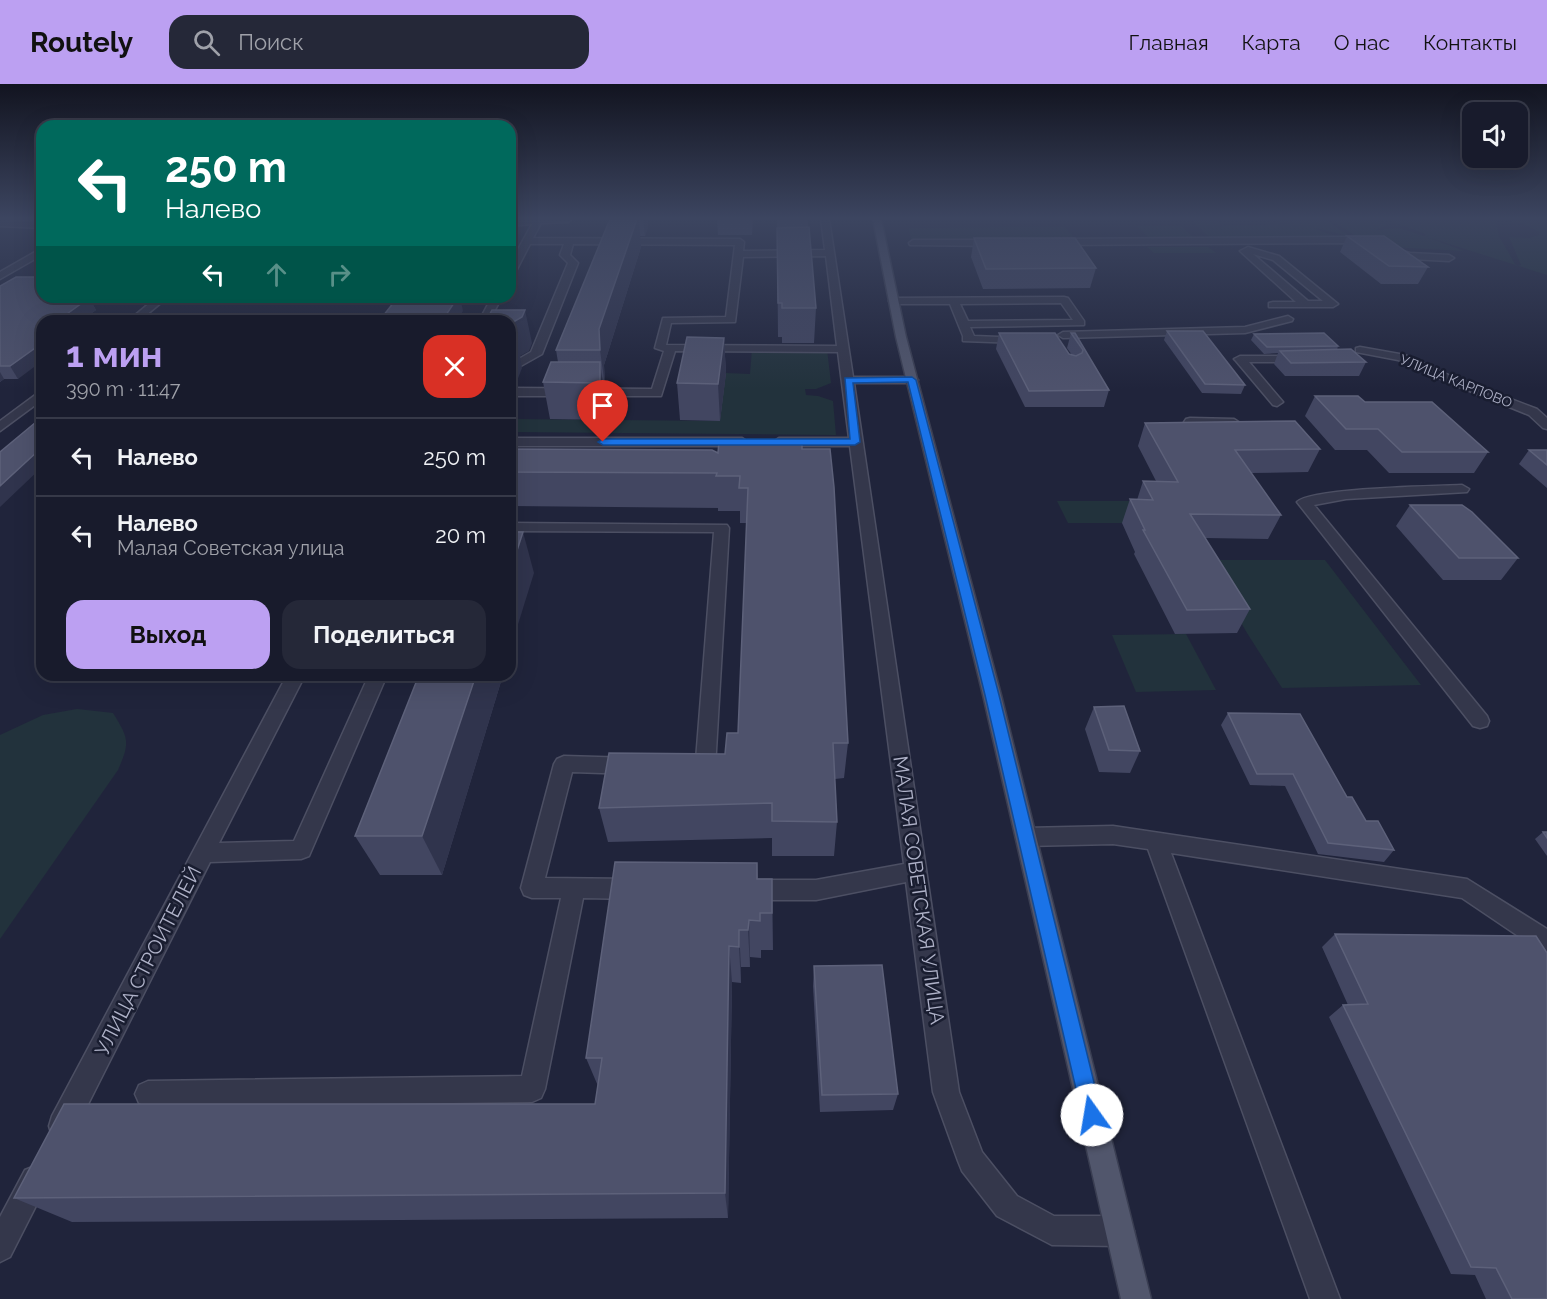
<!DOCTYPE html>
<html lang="ru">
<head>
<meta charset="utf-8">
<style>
	:root { --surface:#181b2c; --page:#252838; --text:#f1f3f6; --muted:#9fa1a9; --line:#363948; --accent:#bca0f2 }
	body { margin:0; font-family:Raleway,sans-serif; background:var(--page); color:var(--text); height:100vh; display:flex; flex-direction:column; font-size:22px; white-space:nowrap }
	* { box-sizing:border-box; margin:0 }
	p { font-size:20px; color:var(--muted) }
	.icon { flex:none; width:33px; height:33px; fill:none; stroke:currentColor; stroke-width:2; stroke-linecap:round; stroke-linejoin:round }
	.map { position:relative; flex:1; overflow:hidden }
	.side { position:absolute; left:36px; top:231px; width:480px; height:366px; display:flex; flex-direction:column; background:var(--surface); border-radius:18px; box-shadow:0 6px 24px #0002,0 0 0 2px var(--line) }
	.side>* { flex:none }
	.hud { position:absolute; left:36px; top:36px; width:480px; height:183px; border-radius:18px; box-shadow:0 6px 24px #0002,0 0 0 2px var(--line); background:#00695c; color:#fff; overflow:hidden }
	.controls { position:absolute; left:1462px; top:18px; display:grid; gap:12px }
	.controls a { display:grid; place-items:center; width:66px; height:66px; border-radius:12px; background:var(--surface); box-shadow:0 6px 24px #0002,0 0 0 2px var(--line); font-size:30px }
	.pin { position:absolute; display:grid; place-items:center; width:51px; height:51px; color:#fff; margin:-62px -26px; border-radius:50% 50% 50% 0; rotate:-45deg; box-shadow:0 0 6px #0007 }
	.pin .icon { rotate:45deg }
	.me { position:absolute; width:66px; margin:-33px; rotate:347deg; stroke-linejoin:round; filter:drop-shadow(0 0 4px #0008) }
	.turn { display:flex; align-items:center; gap:21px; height:126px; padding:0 30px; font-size:27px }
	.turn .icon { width:78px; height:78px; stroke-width:2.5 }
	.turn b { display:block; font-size:42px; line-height:51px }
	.lanes { display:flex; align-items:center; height:57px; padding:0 30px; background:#0003; justify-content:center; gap:30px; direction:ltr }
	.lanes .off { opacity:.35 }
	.round { display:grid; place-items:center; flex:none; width:63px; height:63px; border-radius:18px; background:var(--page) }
	.head { display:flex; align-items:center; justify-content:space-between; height:102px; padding:0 30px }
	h1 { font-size:36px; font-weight:700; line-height:45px; color:var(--accent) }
	.cta { display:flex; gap:12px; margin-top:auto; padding:12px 30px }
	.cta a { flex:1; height:69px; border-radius:18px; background:var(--accent); color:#111; font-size:24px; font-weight:700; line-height:69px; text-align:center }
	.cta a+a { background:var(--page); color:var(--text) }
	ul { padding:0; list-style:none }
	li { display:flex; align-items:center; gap:18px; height:78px; padding:0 30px; border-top:2px solid var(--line) }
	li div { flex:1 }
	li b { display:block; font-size:22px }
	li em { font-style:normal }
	header { display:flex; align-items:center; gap:36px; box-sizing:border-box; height:84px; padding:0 30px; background:var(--accent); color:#111 }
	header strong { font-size:28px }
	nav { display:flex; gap:33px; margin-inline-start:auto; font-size:21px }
	.search { width:420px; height:54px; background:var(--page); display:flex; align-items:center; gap:15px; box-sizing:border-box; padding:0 21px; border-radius:18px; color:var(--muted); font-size:22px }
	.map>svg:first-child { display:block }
	.green { fill:#22323c; fill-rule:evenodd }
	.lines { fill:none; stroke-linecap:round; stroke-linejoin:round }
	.minor-casing { stroke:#4c4f63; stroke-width:3 }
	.major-casing { stroke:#3a3e52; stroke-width:3 }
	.minor { fill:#34374b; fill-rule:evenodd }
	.major { fill:#51566c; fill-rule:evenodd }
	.wall { fill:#424661 }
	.shaded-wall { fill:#30344d }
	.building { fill:#4e526c; stroke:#5d617a; stroke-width:1.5 }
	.route { fill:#1a73e8; stroke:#114b97; stroke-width:1.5 }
	.labels { text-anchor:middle; stroke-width:5; stroke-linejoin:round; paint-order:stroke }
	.far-street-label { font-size:14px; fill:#afb2c8; stroke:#191d30 }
	.near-street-label { font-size:20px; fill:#afb2c8; stroke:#191d30 }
</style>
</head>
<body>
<header>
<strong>Routely</strong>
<div class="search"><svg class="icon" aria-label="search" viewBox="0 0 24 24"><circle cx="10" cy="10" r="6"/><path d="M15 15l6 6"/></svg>Поиск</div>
<nav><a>Главная</a><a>Карта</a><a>О нас</a><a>Контакты</a></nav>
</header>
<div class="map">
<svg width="1547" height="1215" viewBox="0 0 1547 1215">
	<rect width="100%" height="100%" fill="#20243b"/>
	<g class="green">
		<path d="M1190,135H1218L1222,147L1221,142L1289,140L1268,135H1326L1349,152L1310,143L1338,153L1210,154Z"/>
		<path d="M1330,135H1382L1375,136L1387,141L1376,146L1399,144L1424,152L1426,150L1392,138L1399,135H1547V191L1427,153L1464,167L1370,162ZM1495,135L1521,139L1540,148L1539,151L1529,154L1509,153L1521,181L1516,182L1499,152Z"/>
		<path d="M1137,142H1181L1194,154H1149Z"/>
		<path d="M1065,143L1075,155L912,157L908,144Z"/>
		<path d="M1147,163H1208L1216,169H1154Z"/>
		<path d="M752,265H827L831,299L816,305H805L806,311L818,312L833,317L836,351L510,348V335L719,337L726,289L750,290Z"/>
		<path d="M1057,417H1134L1144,439H1068Z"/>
		<path d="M1205,476H1325L1421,601L1282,604L1247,549Z"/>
		<path d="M1186,550L1216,606L1136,608L1112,551Z"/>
		<path d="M77,625L113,629C129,655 130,658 118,686L0,855V651L43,631Z"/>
	</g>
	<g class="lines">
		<defs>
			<g id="minor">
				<path d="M533,135H572L568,138L541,139L533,154L740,155L744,158L743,167L825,166L821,135H829L853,293H912L918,296L912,299H854L959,1008L982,1068L1017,1112L1054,1132H1119L1129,1137L1134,1147L1129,1157L1119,1162L1052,1161L997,1132L962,1087L958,1077L933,1008L906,798L816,816H750L742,813L739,806L742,799L750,796H816L904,780L850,362H779L773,358L779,354H849L838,268L675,267L661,312H510V304L652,305L664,267L655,264L663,234L726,233L735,161L573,160L570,171L578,179L542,270L510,288V280L531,268L568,179L560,171L564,160H530L515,189L510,192V180L532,140L510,142V136ZM826,172L837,262L666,261L671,239L735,238L743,173Z"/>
				<path d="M0,136L42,138V144L0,142Z"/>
				<path d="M1347,153L1410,169L1449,171L1454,174L1449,177L1410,175L1347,159L1053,161L1049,158L1053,155Z"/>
				<path d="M913,156H998L1002,159L998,162L910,161L909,159Z"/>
				<path d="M1248,163L1279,172L1338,220L1333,223H1269V219L1273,218H1296L1240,167ZM1253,170L1273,176L1323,217H1308Z"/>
				<path d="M42,164V171L0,195V188Z"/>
				<path d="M157,213H168L139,237H128Z"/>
				<path d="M492,213H502L489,237H479Z"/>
				<path d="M1064,213L1068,214L1084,237V241L970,243L974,252L1025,254L1026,256L1021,259L963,257V252L950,220H894L889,217L894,214ZM1061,219L1073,236L968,237L960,220Z"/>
				<path d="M1288,232L1293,235L1292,237L1245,249L1063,254L1058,251L1063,248L1245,243Z"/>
				<path d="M1360,263L1405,271L1453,293L1537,325L1547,334V345L1543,344L1529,331L1445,297L1398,276L1356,268V264Z"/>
				<path d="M1240,272H1301L1307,275L1301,278H1249L1283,318L1277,322L1273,321L1236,277L1234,275Z"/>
				<path d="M42,306V316L0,347V337Z"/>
				<path d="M1190,334L1234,335L1240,339L1234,343L1186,341L1184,338L1186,335Z"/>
				<path d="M510,354H742L748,358L742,362H510Z"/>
				<path d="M1462,401L1469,405L1467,408L1346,415L1314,421L1487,632L1489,637L1487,642L1480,644L1473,642L1297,418C1311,404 1436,402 1462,401Z"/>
				<path d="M510,439L727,441L729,444L715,684L712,689L705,692L688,689L685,684L688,679L696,676L714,448L510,447Z"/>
				<path d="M287,591H305L219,759L294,757L369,591H387L309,772L301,775L210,778L72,1052L62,1055L52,1052L49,1042L52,1032Z"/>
				<path d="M564,672L632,674L639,677L642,682L639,687L632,690L572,688L545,794L635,795L643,798L646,805L643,812L635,815L583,814L545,1005L541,1014L532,1018L148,1023L139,1019L135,1010L139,1001L148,997L522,992L561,814H532L524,811L521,804L554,680L557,675Z"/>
				<path d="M1113,742L1467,795L1547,845V869L1539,866L1462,814L1171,769L1340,1215H1310L1148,765L1113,760L1026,762L1019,759L1016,753L1019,747L1026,744Z"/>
				<path d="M35,1082L45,1086L49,1096L10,1173L0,1178V1133L25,1086Z"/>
			</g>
			<path id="major" d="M873,135H881L906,253L1001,611L1151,1215H1121L983,611L896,253Z"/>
		</defs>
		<use href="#minor" class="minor-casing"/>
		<use href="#major" class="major-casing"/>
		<use href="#minor" class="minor"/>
		<use href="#major" class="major"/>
	</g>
	<g class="wall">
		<path d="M610,135H647L648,143L645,152H640L641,163L604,281L605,302H604L605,314L606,336L550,335L543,298L558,278L556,266Z"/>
		<path d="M717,135H753L752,151H718Z"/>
		<path d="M777,135H808V143L816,224L814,259H782V253H778Z"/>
		<path d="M1347,152L1428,183L1418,200H1381L1340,168Z"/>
		<path d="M974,154L1096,184L1090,204L983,205L971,173Z"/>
		<path d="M0,202L42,213H104L93,221L96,226L81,237H42L18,295H4L0,298Z"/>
		<path d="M1167,247L1245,301L1241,310L1202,309L1164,256Z"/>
		<path d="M999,249L1072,271L1067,264L1071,249L1109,306L1104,323H1025L996,265Z"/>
		<path d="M1254,250L1338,262L1337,266L1366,278L1359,292H1285L1274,280L1278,269L1264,270L1251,256Z"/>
		<path d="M724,254L726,289L720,337L680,336L677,299Z"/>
		<path d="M1315,312L1365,318L1488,368L1474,389H1389L1367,366H1335L1305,332Z"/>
		<path d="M1145,339L1320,365L1308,388L1251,389L1281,431L1268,455L1205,454L1250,525L1237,549L1175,550L1134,470L1135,468L1122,439L1130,415L1137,416L1143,397H1156L1138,362Z"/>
		<path d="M510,365L718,369L802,365L848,659L844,694L835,695L837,738L834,772H772V754L608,758L599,724L725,670L738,649L747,439H740V427H718V424L510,422Z"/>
		<path d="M1529,366H1547V404L1519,380Z"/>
		<path d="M1410,421L1518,474L1501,496H1443L1396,442Z"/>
		<path d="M419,591H503L442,791H380L355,752Z"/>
		<path d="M1094,623L1140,667L1130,689L1099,688L1085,645Z"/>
		<path d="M1228,629L1347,713L1366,737L1394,766L1384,778L1318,770L1285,702L1250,701L1221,641Z"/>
		<path d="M1543,748H1547V772L1535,755Z"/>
		<path d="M757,779L758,795H772L773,866H761V874L750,873V883H741V899L732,898L728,1134L72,1138L14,1114L595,1020L598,1002L586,974Z"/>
		<path d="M1335,850L1547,1215H1486L1475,1191L1451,1190L1329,933L1343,921H1348L1322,863Z"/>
		<path d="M814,882L898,1010L893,1026L820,1028L813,902Z"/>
	</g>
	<g class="shaded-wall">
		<path d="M637,135H639L641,163L604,281L605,302L600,266L599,245Z"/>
		<path d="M643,135H647L648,143L645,152Z"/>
		<path d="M81,213H104L93,221L96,226L81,237H57Z"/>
		<path d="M458,213H460L463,227L457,237H442Z"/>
		<path d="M525,226L532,259L529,267L520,272L522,284L515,302L510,303V240Z"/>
		<path d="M724,254L726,289L720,337L718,300Z"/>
		<path d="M42,259V277L18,295L10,282Z"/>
		<path d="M600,278L605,314L606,336L600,299Z"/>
		<path d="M0,288L4,295L0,298Z"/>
		<path d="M42,359V383L0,423V402Z"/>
		<path d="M523,448L534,489L510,566V488Z"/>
		<path d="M476,591H503L442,791L422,752Z"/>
		<path d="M749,836L750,873V883L748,846Z"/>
		<path d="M739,846L741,883V899L739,863Z"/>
		<path d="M729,862L732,898L728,1134L725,1109Z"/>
	</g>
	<g class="building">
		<path d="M610,135H637L599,245L600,266H556Z"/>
		<path d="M809,143L816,224H782V219H778L777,144Z"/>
		<path d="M1347,152H1384L1428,183L1389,182Z"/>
		<path d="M974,154H1075L1096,184L986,185Z"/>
		<path d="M16,193H42V213H81L79,214H89L57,237H42V259L10,282H0V202Z"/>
		<path d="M398,213H458L442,237H379Z"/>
		<path d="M492,226H525L522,233L510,240V237H486Z"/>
		<path d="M1167,247H1203L1245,301L1205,300Z"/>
		<path d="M999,249H1055L1069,270L1076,272L1082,269L1083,266L1071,249H1075L1109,306L1029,307Z"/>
		<path d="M1324,249L1338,262L1267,263L1254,250Z"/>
		<path d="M515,250L510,261V252Z"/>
		<path d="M687,253L724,254L718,300L677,299Z"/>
		<path d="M1351,265L1366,278L1291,279L1280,267Z"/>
		<path d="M551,278H600V299L543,298Z"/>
		<path d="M1315,312H1358L1365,318H1432L1488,368H1402L1378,345H1346Z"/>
		<path d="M42,333V359L37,364L39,366L0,402V368Z"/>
		<path d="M1295,337L1320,365L1235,366L1281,431L1190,430L1250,525L1187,526L1143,446H1145L1130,415L1153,416L1143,397L1178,398L1145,339Z"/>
		<path d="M719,357H802V365H830L834,403L848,659H833L837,738L772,737V719L599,724L609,669L725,670L727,649H738L748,404H739L740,392H716L717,389L510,388V365L712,366L718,369Z"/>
		<path d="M1529,366H1547V381Z"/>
		<path d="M1410,421H1462L1472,428L1518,474H1459Z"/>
		<path d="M510,448H523L510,488Z"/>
		<path d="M419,591H476L422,752H355Z"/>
		<path d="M1124,622L1140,667L1109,666L1094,623Z"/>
		<path d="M1228,629L1300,630L1347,713H1352L1366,737H1378L1394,766L1328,759L1293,690H1257Z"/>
		<path d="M1543,748H1547V754Z"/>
		<path d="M615,778L757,779V795H772V829H760V837L749,836L748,846H739V863L729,862L725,1109L14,1114L64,1020H595L602,974H586Z"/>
		<path d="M1335,850L1536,852L1547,869V1215H1512L1496,1184L1471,1183L1343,921L1368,920Z"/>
		<path d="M882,881L898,1010L822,1011L814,882Z"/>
	</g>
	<linearGradient id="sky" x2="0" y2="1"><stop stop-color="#121420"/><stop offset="0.44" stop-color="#3c4560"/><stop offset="1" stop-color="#3c4560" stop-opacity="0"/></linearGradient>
	<rect width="1547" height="305" fill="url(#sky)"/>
	<path class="route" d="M912,293L916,296L999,611L1102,1031L1099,1038L1092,1041L1085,1038L1082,1031L985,611L908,298L853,299L860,358L855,361H603L598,358L603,355H850L845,294Z"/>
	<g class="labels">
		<g class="far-street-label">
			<text transform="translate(1456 297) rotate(22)" y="5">УЛИЦА КАРПОВО</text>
		</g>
		<g class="near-street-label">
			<text transform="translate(919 806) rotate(82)" y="7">МАЛАЯ СОВЕТСКАЯ УЛИЦА</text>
			<text transform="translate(148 877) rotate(-63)" y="7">УЛИЦА СТРОИТЕЛЕЙ</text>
		</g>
	</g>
</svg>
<div class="controls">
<a><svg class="icon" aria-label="sound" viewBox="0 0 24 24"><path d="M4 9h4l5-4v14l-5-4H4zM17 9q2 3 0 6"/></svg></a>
</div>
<div class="pin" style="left:603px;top:358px;background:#d93025"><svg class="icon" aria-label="arrive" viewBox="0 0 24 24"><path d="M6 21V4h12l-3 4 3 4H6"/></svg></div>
<svg class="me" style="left:1092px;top:1031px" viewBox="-20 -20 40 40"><circle r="19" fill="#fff"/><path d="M0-13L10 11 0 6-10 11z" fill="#1a73e8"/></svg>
<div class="hud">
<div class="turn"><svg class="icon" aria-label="left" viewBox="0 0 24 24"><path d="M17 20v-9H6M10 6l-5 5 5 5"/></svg><div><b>250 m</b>Налево</div></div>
<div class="lanes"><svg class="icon" aria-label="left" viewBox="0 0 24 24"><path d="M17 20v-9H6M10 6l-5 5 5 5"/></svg><svg class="icon off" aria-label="ahead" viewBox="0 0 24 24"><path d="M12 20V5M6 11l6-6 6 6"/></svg><svg class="icon off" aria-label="right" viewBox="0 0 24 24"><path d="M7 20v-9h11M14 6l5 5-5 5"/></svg></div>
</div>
<section class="side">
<div class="head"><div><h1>1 мин</h1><p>390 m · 11:47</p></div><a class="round" style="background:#d93025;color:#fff"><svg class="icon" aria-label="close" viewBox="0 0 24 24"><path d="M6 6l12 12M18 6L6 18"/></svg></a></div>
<ul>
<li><svg class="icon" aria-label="left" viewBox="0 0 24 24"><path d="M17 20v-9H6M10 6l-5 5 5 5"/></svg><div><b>Налево</b></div><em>250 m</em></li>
<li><svg class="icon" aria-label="left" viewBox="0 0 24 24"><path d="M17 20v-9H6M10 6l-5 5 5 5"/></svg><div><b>Налево</b><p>Малая Советская улица</p></div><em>20 m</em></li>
</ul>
<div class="cta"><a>Выход</a><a>Поделиться</a></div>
</section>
</div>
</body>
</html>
